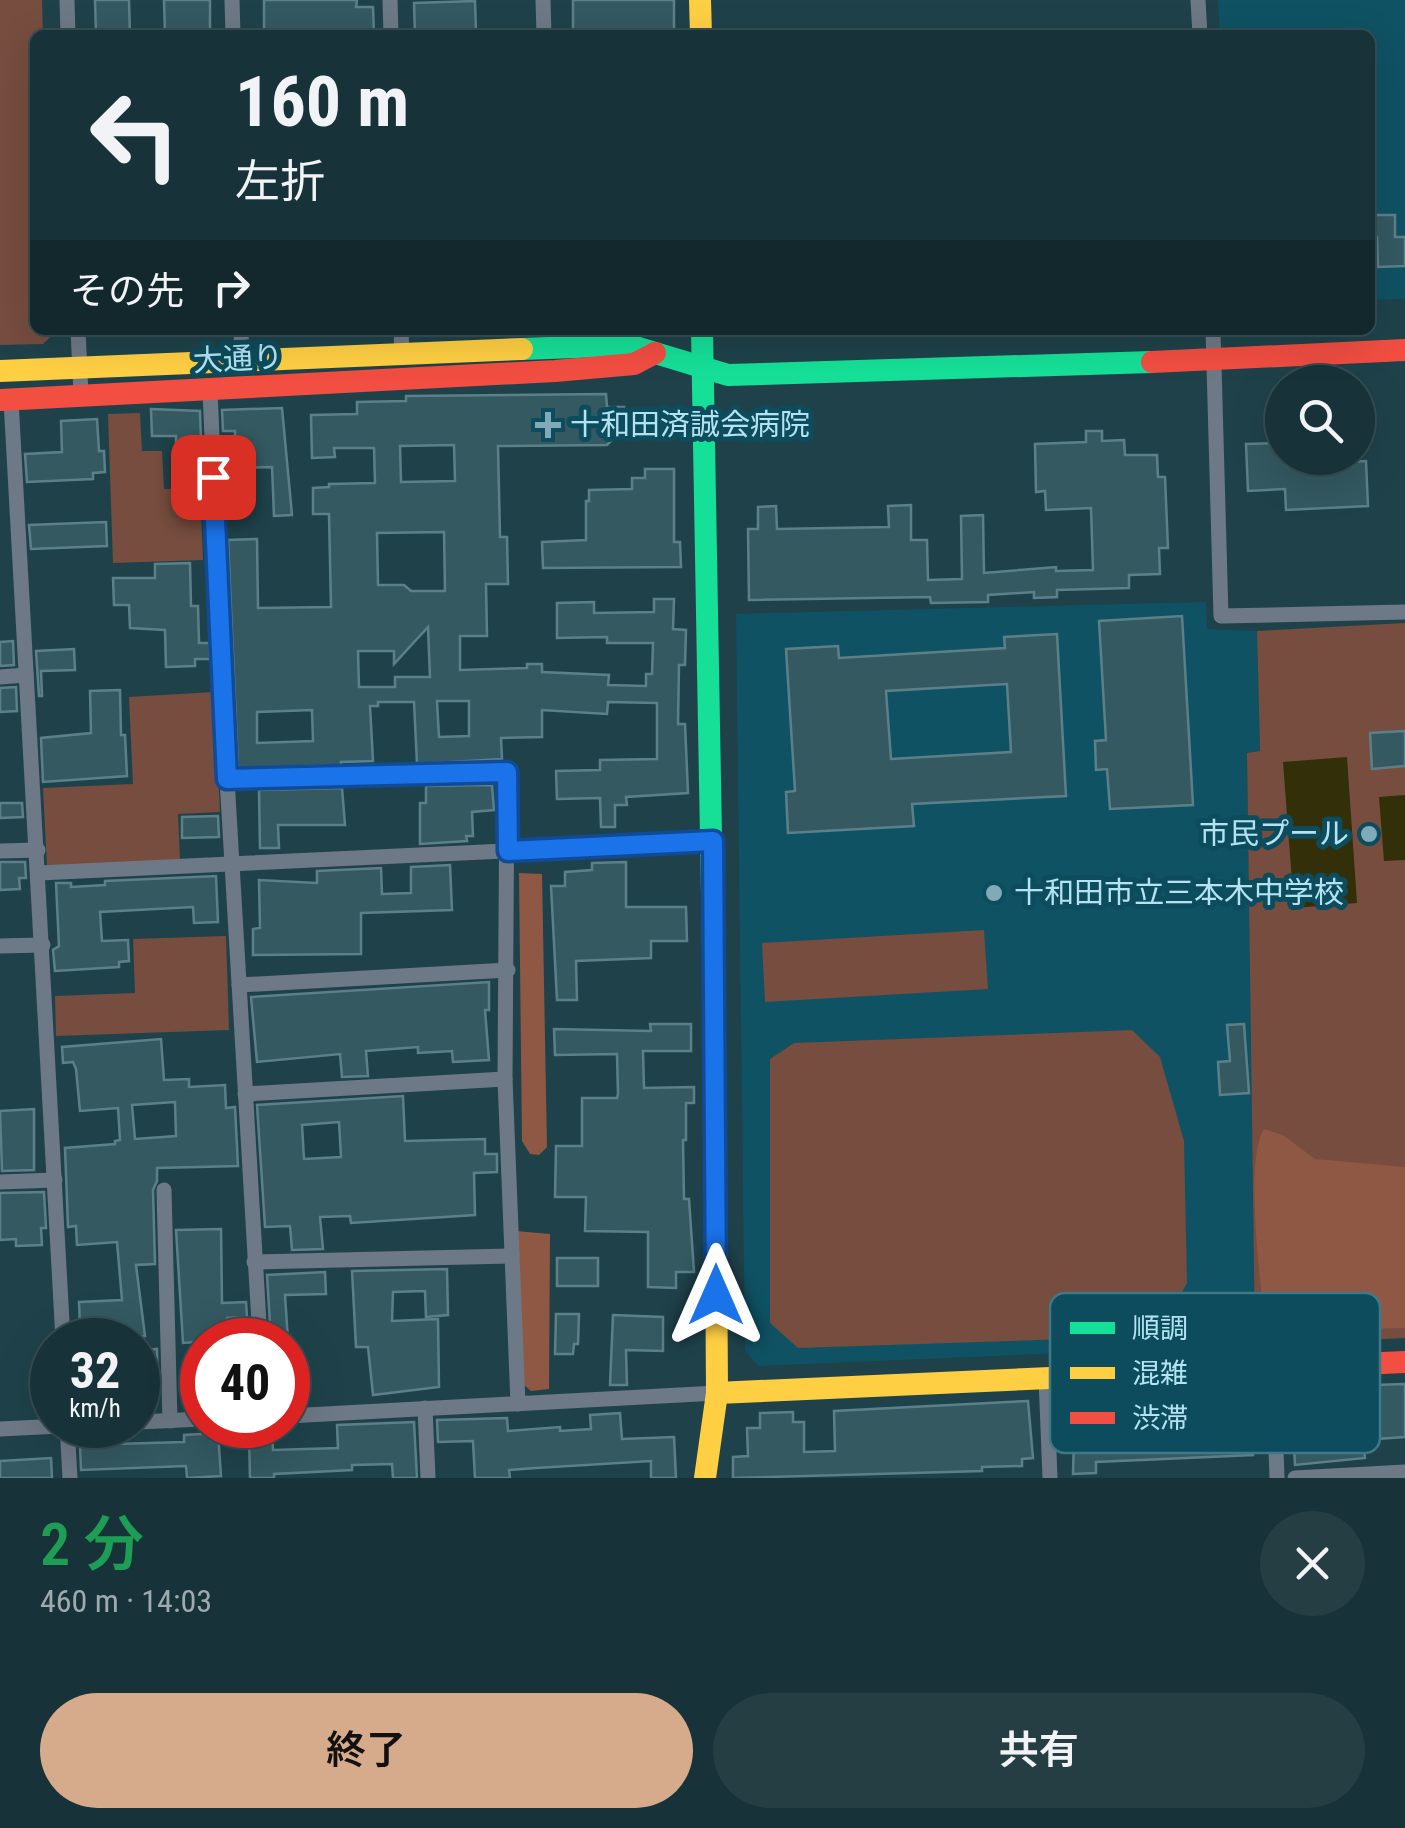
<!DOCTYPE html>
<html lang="ja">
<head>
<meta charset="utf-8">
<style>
	:root { --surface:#173238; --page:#243e43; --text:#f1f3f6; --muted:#9eaaae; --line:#364d53; --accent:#d6ab8b }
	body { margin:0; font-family:"Roboto Condensed","Noto Sans JP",sans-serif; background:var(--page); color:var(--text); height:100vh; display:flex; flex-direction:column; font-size:38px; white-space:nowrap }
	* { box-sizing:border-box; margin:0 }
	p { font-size:32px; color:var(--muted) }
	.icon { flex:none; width:55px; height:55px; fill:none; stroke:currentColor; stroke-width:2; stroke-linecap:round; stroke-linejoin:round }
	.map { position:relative; height:1478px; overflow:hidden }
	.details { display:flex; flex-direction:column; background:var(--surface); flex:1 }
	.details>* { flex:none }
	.hud { position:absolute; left:30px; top:30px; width:1345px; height:305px; border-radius:15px; box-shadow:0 10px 40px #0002,0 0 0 2px var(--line); background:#173238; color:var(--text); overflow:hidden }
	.tools { position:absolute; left:1265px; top:365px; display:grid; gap:20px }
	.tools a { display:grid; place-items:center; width:110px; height:110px; border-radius:50%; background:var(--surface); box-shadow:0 10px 40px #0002,0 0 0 2px var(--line); font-size:50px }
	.speed { position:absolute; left:30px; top:1318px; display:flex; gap:20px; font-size:50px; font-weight:700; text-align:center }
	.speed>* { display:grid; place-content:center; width:130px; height:130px; border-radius:50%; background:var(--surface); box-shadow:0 10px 40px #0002,0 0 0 2px var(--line); line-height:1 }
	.speed small { font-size:25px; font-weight:400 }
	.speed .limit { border:15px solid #d22; background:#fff; color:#111 }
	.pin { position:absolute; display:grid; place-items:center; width:85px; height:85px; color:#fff; margin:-42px; border-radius:20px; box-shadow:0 5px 15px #0006 }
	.me { position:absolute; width:110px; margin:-55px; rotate:0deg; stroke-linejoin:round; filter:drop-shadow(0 0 8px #0008) }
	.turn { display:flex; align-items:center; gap:35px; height:210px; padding:0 40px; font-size:45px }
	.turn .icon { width:130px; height:130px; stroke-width:2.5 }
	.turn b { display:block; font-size:70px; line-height:85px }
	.then { display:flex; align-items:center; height:95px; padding:0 40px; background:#0003; gap:20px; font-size:38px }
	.round { display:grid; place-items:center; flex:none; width:105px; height:105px; border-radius:52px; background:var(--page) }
	.head { display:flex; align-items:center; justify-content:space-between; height:170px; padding:0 40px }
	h1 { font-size:60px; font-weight:600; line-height:75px; color:#1e9e55 }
	.primary-button { display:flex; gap:20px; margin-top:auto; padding:20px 40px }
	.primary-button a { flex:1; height:115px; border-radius:60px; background:var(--accent); color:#111; font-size:40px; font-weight:600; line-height:115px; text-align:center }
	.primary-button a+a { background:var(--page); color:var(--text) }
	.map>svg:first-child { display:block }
	.built { fill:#0f5263 }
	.green { fill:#764d3f }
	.forest { fill:#8f5844 }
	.water { fill:#322f09 }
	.building { fill:#345961; stroke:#5c808a; stroke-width:2.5; fill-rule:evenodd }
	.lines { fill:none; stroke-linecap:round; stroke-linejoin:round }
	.street { stroke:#6e7987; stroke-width:15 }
	.fast { stroke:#16e098; stroke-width:22 }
	.slow { stroke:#ffcf43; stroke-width:22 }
	.jam { stroke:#f24e42; stroke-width:22 }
	.route-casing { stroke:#114b97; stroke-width:25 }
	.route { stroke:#1a73e8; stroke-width:18 }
	.poi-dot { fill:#7fabb8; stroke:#0d4c5c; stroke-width:4 }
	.labels { text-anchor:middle; stroke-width:10; stroke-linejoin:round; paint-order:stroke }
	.street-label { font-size:30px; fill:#b3e3f3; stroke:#0d4c5c }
	.poi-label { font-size:30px; fill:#b3e3f3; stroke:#0d4c5c; text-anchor:start }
	.key { fill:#0d4c5c; stroke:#3f7989; stroke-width:2.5 }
	.key-label { font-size:28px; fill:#b3e3f3 }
</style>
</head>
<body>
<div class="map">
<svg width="1405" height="1478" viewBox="0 0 1405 1478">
	<rect width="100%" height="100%" fill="#1f424a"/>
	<g class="built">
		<path d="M1218,0H1405V299L1370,300V35H1220Z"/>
		<path d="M1206,602L1207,629L1257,631L1260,752L1247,753L1255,1345L758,1366L745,1350L736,614Z"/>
	</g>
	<g class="green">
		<path d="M0,0H42L43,35H35V330H50V337L43,344L0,345Z"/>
		<path d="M140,413L142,451H162L164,489L200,488L203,560L113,563L108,414Z"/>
		<path d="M1405,623V1338L1255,1345L1247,753L1260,751L1257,631Z"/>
		<path d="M214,692L220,812L178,814L180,860L47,866L43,788L133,784L129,697Z"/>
		<path d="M984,930L988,989L765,1002L762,943Z"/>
		<path d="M226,936L229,1030L56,1036L55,996L135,993L133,939Z"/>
		<path d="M1132,1030L1160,1057L1184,1141L1187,1283L1158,1336L798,1348L770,1323V1059L794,1043Z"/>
	</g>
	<g class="forest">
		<path d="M519,873L542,874L547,1147L539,1155L530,1154L522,1141Z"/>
		<path d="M1264,1129L1283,1135L1315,1159L1405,1167V1328L1271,1331L1264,1322C1261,1280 1244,1161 1264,1129Z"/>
		<path d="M516,1231L550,1234L549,1389L531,1391L523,1384Z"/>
	</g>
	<g class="water">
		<path d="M1347,757L1357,903L1294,908L1283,762Z"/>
		<path d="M1405,795V860L1384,861L1379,797Z"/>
	</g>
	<g class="building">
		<path d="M95,0H129L130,35H96Z"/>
		<path d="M164,0H210V35H165Z"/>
		<path d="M264,0H357L356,7H373L374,35H264Z"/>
		<rect x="573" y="0" width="101" height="35"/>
		<path d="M475,1L476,31H463V35H415L414,3Z"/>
		<path d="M1370,215H1395V237H1405V266L1378,267L1377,237H1370Z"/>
		<path d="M606,394L607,407H624V424H614V438L607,445L498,446L500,537H507L508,584H486L487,636H460V670L527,668V664H542V672L609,675L608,685L646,686V674H652L653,643H607V637L557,638V603L594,602V613L654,612V599H674L673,629L686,630L685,665H679L678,724H685L688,793L626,797L627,805H615V827H601L600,798L557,799L556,771L600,770V760L657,759V703L608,702L607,714L542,710V737L501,738L502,759L417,764L414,702H378V706H370L373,761L341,762V765L238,768L228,540L257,539L258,608L331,607L329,514H313V488L329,487V484L375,483L374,448H334L335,457L312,458L311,415L357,414V402L406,401V396ZM454,445L455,481L401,482L400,446ZM444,532L445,591H411L404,585H378L377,533ZM428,627L430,677H395V687H359L358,651H394V664ZM437,701H469V736L439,737ZM312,710L313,741L257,743V712Z"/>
		<path d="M282,408L292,515L274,516L272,467L235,468V431H223L222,410Z"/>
		<path d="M151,409L200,411L202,475L176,477V436H152Z"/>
		<path d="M97,419L99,451H104L105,472L93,473V479L27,482L25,454L62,452L61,421Z"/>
		<path d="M1086,431H1102V441L1124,440L1125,455H1157L1158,477H1165L1168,548H1159L1160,574L1129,575V588L1057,590V597L1034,598V592L988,595V602L931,603L930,597L749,600L748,529H758V507L776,506L777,529L889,527L888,506L911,505V540H927L928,580L962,579L961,516L983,515L984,573L1056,567V571L1093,570L1091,508L1046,510L1045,491L1036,492L1035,444L1086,442Z"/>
		<path d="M1282,443V458H1289L1290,465L1366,461L1368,506L1286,510L1285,489L1248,491L1246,444Z"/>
		<path d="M645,469H674V542H680L681,567L543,568L542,542L586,540V501H589V490L632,489V478H645Z"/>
		<path d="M106,522L107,546L31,549L29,525Z"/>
		<path d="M190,563L191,606H198L199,643H210V659H195V666L166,667L165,630L130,628L129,605H114L113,578H155V564Z"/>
		<path d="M1182,616L1193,805L1110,809L1107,769L1096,770L1095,741L1106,740L1099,621Z"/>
		<path d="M1057,634L1066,796L912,804L914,826L788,833L786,792L795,791L786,649L838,646L839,658L1005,648L1004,637ZM1007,684L1011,752L891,759L886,691Z"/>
		<path d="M13,641L14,665L0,666V642Z"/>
		<path d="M74,649L75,670L41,671L42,696H39L36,651Z"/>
		<path d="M16,687L17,711L0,712V688Z"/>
		<path d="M120,690L121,735H125L127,776L43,782L41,738L91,733L90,691Z"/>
		<path d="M1405,731V766L1372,769L1370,733Z"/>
		<path d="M492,785L494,810L472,812L473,836H466L467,841L420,844V803H426V786Z"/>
		<path d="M342,788L345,825H278L279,848H260L259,790Z"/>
		<path d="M0,803H22L23,817L0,818Z"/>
		<path d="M218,816L219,837L182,838V817Z"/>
		<path d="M0,862H25L26,878H19L20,889L0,890Z"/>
		<path d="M626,862V907H686L687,941H651V958L576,961L577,1000H557L551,886H565V872L592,870V863Z"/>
		<path d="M450,865L452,910L361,913V954L253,955V929L260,928L259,880L317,883V871L381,868L382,894L411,893V867Z"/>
		<path d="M216,876L218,922L194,923L193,907L100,912L102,941L128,940L129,961L119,962V967L55,971L53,950L59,946L56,883H71V887L105,885V881Z"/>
		<path d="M489,982V1010H485L489,1060L453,1062L452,1051L418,1053V1047L366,1051L368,1076L342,1077L340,1054L257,1062L251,997Z"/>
		<path d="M650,1024H691V1051H643L644,1088L694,1087V1103H686V1140H683L684,1199H689L694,1272H676V1288L648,1287V1232L585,1231L586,1197H555L556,1146H582V1098H617L618,1094L617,1054L555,1055L554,1029L651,1031Z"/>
		<path d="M1244,1024L1249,1093L1220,1095L1218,1062L1230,1061L1227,1025Z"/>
		<path d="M161,1039L164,1080L189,1079V1087L225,1085L226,1108L235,1107L238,1166L157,1168V1181L153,1190L155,1264L136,1265L145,1336L116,1338V1329L91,1330V1325L80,1326L79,1302L122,1300L117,1242L77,1245L76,1226L68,1227L65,1148L115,1144V1141L120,1140L118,1108L80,1111L76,1069L73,1062L63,1063L62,1047ZM175,1102L176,1136L135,1139L132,1105Z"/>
		<path d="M403,1096L405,1141L485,1139V1154H497V1172L474,1173L475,1215L351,1223L350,1216L320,1217L323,1249L292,1250L290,1226L265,1227L257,1105ZM339,1122L341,1157L304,1159L302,1125Z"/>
		<path d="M34,1109V1170L2,1171L0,1111Z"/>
		<path d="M44,1192L46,1228H41L42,1245L16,1246V1239L0,1240V1193Z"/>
		<path d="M221,1229L222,1303L246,1302L247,1317L227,1318L223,1340L183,1343L176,1230Z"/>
		<rect x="557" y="1258" width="41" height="28"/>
		<path d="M447,1269L448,1315L426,1317L425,1291L393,1292L392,1321L438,1319L439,1387L373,1395L368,1347H356L352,1271Z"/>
		<path d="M325,1272L326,1294L285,1295L288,1340H271L267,1275Z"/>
		<path d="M556,1314H579L578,1344H574L573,1354H555Z"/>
		<path d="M613,1315L663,1317V1351L626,1350L627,1385H610Z"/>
		<path d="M157,1349L158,1396L138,1398V1351Z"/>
		<path d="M1405,1384V1437L1363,1440L1365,1458L1295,1465L1293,1423L1312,1422L1310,1387Z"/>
		<path d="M1252,1391L1261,1399L1262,1415H1258L1260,1442H1252L1253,1455L1096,1462V1473L1073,1474L1075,1400L1173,1397V1392Z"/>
		<path d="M1028,1401L1033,1458L1022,1459V1466L982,1467V1471L733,1478V1457L748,1456L747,1428H760V1413L793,1412V1422H804V1452L835,1451L834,1411Z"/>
		<path d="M620,1413L622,1439L674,1437L676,1478H651V1461L536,1468L509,1470L510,1478H475L473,1441L438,1442L437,1420L507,1418L508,1431L560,1427V1431L591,1429L590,1415Z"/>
		<path d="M414,1422L417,1478H393L392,1464L352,1465V1470L274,1474V1478H250L249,1433L272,1432L273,1450L338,1448L337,1425Z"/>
		<path d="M218,1433L221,1476L187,1478L186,1466L81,1470L80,1445L184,1442V1435Z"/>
		<path d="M51,1458L52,1478H0V1461Z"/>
	</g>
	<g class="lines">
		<g class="street">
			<path d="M67,0L68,35"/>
			<path d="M232,0L233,35"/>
			<path d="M390,0L391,35"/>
			<path d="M543,0L544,35"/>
			<path d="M1198,0L1200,35"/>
			<path d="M78,330L81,394"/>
			<path d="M241,330L242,362"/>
			<path d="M401,330L402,356"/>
			<path d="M1213,330L1221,616L1405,612"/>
			<path d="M210,391L227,779L260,1340"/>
			<path d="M11,400L63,1340"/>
			<path d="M0,677L26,675"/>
			<path d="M227,779L507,773L505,1079L518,1404"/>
			<path d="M0,851L38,850"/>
			<path d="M39,873L713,841"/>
			<path d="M0,946L43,945"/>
			<path d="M239,985L508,970"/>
			<path d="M245,1094L505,1079"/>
			<path d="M0,1182L55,1180"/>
			<path d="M164,1190L170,1421"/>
			<path d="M254,1262L512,1256"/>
			<path d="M1273,1368L1277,1478"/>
			<path d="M1046,1378L1050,1478"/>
			<path d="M425,1408L428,1478"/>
			<path d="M288,1416L717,1393"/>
			<path d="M138,1422L202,1419"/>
			<path d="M67,1425L70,1478"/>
			<path d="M0,1429L81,1425"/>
			<path d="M1295,1478L1405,1472"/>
		</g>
		<g class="fast">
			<path d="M702,330L715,1063"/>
			<path d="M522,349L629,345L728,375L1152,362"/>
		</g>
		<g class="slow">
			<path d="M700,0L701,35"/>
			<path d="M0,371L522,349"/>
			<path d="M717,1393L1228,1370"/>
			<path d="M705,1478L717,1393L715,1063"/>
		</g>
		<g class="jam">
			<path d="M1152,362L1405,350"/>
			<path d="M0,400L555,371L634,364L655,353"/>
			<path d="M1228,1370L1405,1362"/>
		</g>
	</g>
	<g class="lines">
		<defs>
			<path id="route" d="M213,477L227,779L507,772L508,851L713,841L716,1295"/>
		</defs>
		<use href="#route" class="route-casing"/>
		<use href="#route" class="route"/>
	</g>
	<g class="poi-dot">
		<path d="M543 410h10v10h10v10h-10v10h-10v-10h-10v-10h10z"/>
		<circle cx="1369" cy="834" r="10"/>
		<circle cx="994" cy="893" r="10"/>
	</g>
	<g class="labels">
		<g class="street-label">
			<text transform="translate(238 359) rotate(-3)" y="10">大通り</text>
		</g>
		<g class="poi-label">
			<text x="570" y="435">十和田済誠会病院</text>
			<text x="1349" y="844" text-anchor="end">市民プール</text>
			<text x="1014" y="903">十和田市立三本木中学校</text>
		</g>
	</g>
	<rect x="1050" y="1293" width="330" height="160" rx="15" class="key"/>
	<rect x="1070" y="1322" width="45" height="12" fill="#16e098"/>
	<rect x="1070" y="1367" width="45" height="12" fill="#ffcf43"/>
	<rect x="1070" y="1412" width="45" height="12" fill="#f24e42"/>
	<g class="key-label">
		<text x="1132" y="1338">順調</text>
		<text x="1132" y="1383">混雑</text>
		<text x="1132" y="1428">渋滞</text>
	</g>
</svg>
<div class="tools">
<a><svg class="icon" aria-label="search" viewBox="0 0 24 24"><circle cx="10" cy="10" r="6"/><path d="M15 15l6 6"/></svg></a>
</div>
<div class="speed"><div>32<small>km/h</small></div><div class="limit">40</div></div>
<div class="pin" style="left:213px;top:477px;background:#d93025"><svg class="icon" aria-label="arrive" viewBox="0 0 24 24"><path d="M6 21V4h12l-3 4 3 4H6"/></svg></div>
<svg class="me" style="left:716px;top:1295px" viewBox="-20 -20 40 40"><path d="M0-17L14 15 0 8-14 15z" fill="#1a73e8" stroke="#fff" stroke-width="4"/></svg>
<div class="hud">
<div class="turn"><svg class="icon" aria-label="left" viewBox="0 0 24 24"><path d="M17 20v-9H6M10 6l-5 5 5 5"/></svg><div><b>160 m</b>左折</div></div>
<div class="then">その先<svg class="icon" aria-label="right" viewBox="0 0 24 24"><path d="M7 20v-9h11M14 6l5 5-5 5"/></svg></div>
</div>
</div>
<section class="details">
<div class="head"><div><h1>2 分</h1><p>460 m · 14:03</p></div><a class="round"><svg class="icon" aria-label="close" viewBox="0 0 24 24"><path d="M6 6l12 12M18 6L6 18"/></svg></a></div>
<div class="primary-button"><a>終了</a><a>共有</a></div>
</section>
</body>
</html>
